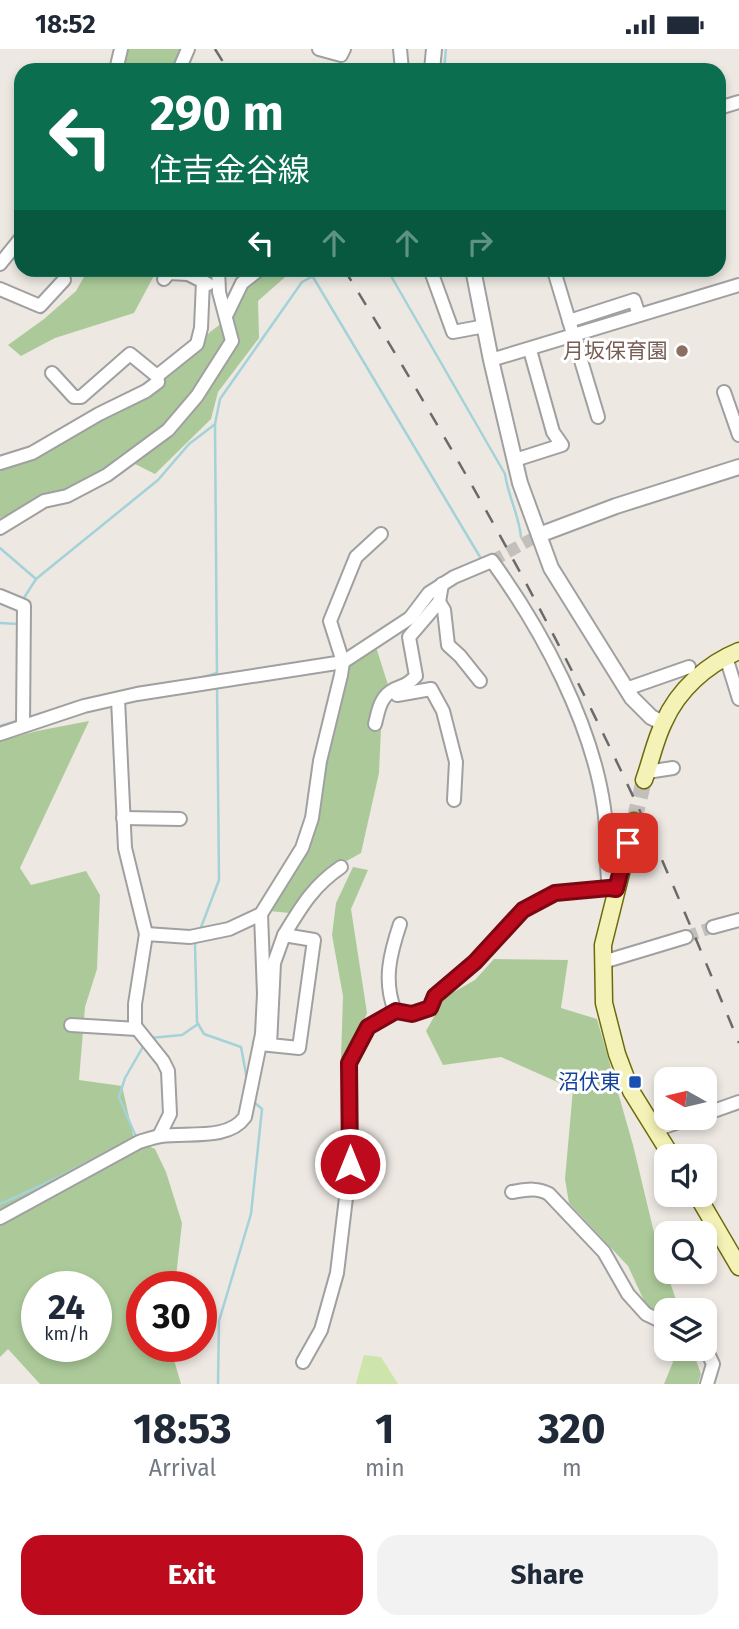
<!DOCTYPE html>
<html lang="en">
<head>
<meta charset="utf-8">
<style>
	:root { --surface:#fff; --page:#f2f2f3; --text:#1f2937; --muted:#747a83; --accent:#bd0b1d }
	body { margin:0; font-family:"Fira Sans","Noto Sans JP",sans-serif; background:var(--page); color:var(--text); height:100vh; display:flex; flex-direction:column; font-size:26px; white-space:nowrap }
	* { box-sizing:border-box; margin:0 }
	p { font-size:23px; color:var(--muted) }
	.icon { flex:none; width:38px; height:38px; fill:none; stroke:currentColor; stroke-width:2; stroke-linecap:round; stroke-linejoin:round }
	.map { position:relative; height:1335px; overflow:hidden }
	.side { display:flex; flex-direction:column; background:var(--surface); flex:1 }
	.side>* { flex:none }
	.guide { position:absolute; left:14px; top:14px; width:712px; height:214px; border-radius:21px; box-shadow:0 4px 10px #0003; background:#0b6e4f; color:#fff; overflow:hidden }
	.needle { width:46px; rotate:278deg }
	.buttons { position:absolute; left:654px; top:1018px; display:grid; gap:14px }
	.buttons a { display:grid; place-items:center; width:63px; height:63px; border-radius:14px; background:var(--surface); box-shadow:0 4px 10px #0003; font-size:35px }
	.speed { position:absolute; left:21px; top:1222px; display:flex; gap:14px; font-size:35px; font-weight:700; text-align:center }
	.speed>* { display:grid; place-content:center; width:91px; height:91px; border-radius:50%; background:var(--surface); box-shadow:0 4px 10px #0003; line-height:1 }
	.speed small { font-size:18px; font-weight:400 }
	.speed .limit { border:10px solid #d22; background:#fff; color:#111 }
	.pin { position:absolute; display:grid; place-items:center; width:60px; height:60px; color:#fff; margin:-30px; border-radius:14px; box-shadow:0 4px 10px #0006 }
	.me { position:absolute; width:77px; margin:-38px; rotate:0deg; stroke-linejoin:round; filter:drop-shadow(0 0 5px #0008) }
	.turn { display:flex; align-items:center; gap:24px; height:147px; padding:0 21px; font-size:32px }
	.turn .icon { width:91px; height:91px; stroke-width:2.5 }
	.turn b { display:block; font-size:49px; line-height:60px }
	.lanes { display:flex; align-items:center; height:66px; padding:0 21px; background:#0003; justify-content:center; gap:35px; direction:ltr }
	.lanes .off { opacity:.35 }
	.eta { display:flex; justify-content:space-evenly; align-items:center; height:119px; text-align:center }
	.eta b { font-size:42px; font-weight:700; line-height:49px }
	.button { display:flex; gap:14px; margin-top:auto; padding:14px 21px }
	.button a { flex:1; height:80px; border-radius:21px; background:var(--accent); color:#fff; font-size:28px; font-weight:700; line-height:80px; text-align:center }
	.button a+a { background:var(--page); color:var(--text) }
	.status { display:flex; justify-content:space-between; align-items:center; height:49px; padding:0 35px; background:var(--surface); direction:ltr }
	.status svg { height:19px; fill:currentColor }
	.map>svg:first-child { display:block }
	.grass { fill:#cde5aa }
	.forest { fill:#acca99; fill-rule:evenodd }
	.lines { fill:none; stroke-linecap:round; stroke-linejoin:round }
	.stream { stroke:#a4d2d9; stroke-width:2.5 }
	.minor-tunnel { stroke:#c3bfba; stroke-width:12; stroke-dasharray:12 6; stroke-linecap:butt }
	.secondary-tunnel { stroke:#c3bfba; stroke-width:16; stroke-dasharray:16 8; stroke-linecap:butt }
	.minor-casing { stroke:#a0a0a0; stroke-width:16 }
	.tertiary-casing { stroke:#a0a0a0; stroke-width:18 }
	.secondary-casing { stroke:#6b6b0a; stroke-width:19 }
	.minor { stroke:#fff; stroke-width:12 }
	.tertiary { stroke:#fff; stroke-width:14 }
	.secondary { stroke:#f5f2b7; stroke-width:16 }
	.rail { stroke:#6a6a6a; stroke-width:2.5; stroke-dasharray:14 14; stroke-linecap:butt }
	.route-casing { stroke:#7b0713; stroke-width:18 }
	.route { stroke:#bd0b1d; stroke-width:12 }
	.education-dot { fill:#8d6e63; stroke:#fff; stroke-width:2.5 }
	.transit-dot { fill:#1a4fb4; stroke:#fff; stroke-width:2.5 }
	.labels { text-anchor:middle; stroke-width:6; stroke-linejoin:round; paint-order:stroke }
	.education-label { font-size:21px; fill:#785e54; stroke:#fff; text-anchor:end }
	.transit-label { font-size:21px; fill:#164399; stroke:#fff; text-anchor:end }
</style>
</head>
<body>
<div class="status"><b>18:52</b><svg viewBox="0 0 49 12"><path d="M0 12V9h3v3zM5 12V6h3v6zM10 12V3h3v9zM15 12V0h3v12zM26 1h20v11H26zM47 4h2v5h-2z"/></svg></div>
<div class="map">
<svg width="739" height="1335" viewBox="0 0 739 1335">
	<rect width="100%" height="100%" fill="#ede8e2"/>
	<path class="grass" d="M364,1306L381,1308L398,1335H356Z"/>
	<g class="forest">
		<path d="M128,0H180L195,21H123L121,17Z"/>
		<path d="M88,221H157L134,264L55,289L21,307L8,296L44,270L76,242Z"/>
		<path d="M254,221H293L258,252L259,289L218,343L211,370L155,425L133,414L0,469V420L19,416L126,358L166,329L210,283L234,265Z"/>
		<path d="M376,598L389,639L381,680L379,724L361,804L325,824L290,864L269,862L288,834L313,786L323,712L347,616Z"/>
		<path d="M89,672L20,819L31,836L86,822L100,846L97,920L85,958L79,1031L122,1037L134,1090L155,1100L166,1123L182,1174L175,1237H142V1297H170L181,1335H40L8,1300L0,1308V692L37,682ZM37,1237H96V1297H37Z"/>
		<path d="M353,818L368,821L351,860L367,964L352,1002L341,1010L343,947L332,886L336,854Z"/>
		<path d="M494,910L568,911L561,959L597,970L633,1096L657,1196L680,1262H667V1300H692L701,1325L698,1335H664L673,1313L670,1308L628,1217L569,1154L565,1130L573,1040L501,1008L443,1016L426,982L445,948L475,931Z"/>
	</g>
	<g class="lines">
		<g class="stream">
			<path d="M444,21L446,0"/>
			<path d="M387,220L505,425C508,447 519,466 521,488"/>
			<path d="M313,228L480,508"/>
			<path d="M0,499L36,530"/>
			<path d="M22,552L36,530L158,431L189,395L214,376"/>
			<path d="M0,574L19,575V573"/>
			<path d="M200,629L217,624"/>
			<path d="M217,629L215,375L220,350L302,233L326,220"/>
			<path d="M0,677L20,671"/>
			<path d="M200,881L219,831L217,635"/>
			<path d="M197,890L195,896L197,973L204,985L241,998L247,1030"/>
			<path d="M150,989L182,986L198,975"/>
			<path d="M0,1155L53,1131L136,1088L119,1048L125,1029L144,996"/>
			<path d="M218,1335L219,1272L251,1165L262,1060L254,1053"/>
		</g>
		<g class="minor-tunnel">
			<path d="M492,512L539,486"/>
			<path d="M686,888L713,878"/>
		</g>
		<path class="secondary-tunnel" d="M634,772L644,731"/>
		<defs>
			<g id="minor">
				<path d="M319,0L341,6L344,0"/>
				<path d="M400,0L402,21"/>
				<path d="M116,21L121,0"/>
				<path d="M179,21L188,0"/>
				<path d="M719,59L739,53"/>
				<path d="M0,215L21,189"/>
				<path d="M432,225L453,283L485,277"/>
				<path d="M555,225L598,368"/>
				<path d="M164,230L169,224L188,225L208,235"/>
				<path d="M0,240L40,257L64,231"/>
				<path d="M226,267L242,234L260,220"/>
				<path d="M569,272L634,251L639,266"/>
				<path d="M491,311L739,236"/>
				<path d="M52,324L74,348H81L130,305L157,327L197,295L201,279L203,232"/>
				<path d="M724,343L739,386"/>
				<path d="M515,411L562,396L553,383L530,301"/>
				<path d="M0,414L32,404L99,365L146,342L158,333L157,327"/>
				<path d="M0,479L44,452L67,447L107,426L168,381L197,347L232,292L219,243L218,220"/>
				<path d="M0,547L24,557L23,677"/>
				<path d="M439,553L444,561L448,596L460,607L480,632"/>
				<path d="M726,608L739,650"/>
				<path d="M626,640L689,618"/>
				<path d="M397,646L431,640L443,662L456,713L454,751"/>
				<path d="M118,650L125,799L146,885L135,955V977L163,1012L168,1022L170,1065L159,1087"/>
				<path d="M375,675C378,663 380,650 390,643C401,635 404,640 416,627L409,588L439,553L442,535"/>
				<path d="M0,685L84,657L137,645L343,613L410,569L429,544L454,528L492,512C542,581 592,674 604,759C608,784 605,812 609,839L616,840"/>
				<path d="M647,723L673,719"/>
				<path d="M123,769L180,770"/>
				<path d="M400,875C390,905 383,932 395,962L412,965L430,959L434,947L475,913L523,861L555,844L609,839"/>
				<path d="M713,878L739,871"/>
				<path d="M146,885L190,888L229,880L261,865L302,799L312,769L320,712L341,626L343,613L330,572L356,508L381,485"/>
				<path d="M284,886C301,858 313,837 341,818"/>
				<path d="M603,913L686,888"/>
				<path d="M71,976L137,980"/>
				<path d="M260,995L299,999L314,891L284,886L274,914L270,996"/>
				<path d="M705,1065L739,1053"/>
				<path d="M655,1081L691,1069"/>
				<path d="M512,1143C525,1141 537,1138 549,1145L604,1203L628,1245L646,1265L667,1275"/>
				<path d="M0,1169L139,1093C146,1091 154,1088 161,1087C187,1083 228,1092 245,1068L262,985L264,945L261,865"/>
				<path d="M705,1298L713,1315L707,1335"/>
				<path d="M303,1313L321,1281L337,1224L350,1115L349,1014L368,978L395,962"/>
			</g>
			<g id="tertiary">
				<path d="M432,21L434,0"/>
				<path d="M473,220L491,311L520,434L551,519L632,649L651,668L663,674"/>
				<path d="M539,486L616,457L739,418"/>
			</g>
			<g id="secondary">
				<path d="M644,731C651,712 655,691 664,673C678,641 707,615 739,602"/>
				<path d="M634,772L603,896L604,954L617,1005L631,1042L672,1108"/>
				<path d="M697,1146L739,1218"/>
			</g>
		</defs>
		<use href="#minor" class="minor-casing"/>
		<use href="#tertiary" class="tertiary-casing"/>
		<use href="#secondary" class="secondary-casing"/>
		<use href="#minor" class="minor"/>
		<use href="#tertiary" class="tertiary"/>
		<use href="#secondary" class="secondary"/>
		<g class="rail">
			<path d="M215,0L228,21"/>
			<path d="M344,220C445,385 541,552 623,726C665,814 702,904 739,994"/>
		</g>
	</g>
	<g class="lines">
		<defs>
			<path id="route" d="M350,1115L349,1014L368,978L396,962L412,965L430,959L435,947L475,913L523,861L555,844L609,839L616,840L628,794"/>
		</defs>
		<use href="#route" class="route-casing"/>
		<use href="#route" class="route"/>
	</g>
	<circle class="education-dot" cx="682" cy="302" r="7"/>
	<rect class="transit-dot" x="628" y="1026" width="14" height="14" rx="3.5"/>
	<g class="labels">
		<g class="education-label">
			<text x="668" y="309">月坂保育園</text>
		</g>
		<g class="transit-label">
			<text x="621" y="1040">沼伏東</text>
		</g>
	</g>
</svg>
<div class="buttons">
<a><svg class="needle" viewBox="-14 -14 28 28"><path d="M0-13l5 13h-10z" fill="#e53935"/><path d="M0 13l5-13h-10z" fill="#747a83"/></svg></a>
<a><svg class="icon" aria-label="sound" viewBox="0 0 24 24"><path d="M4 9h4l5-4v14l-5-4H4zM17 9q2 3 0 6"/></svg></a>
<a><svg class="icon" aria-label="search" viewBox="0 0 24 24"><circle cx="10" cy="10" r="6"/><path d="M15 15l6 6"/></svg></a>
<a><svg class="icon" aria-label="layers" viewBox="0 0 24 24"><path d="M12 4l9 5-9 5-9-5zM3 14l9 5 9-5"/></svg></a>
</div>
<div class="speed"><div>24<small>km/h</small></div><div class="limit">30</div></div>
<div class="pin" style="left:628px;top:794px;background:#d93025"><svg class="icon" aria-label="arrive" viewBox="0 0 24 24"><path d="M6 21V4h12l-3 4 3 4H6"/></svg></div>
<svg class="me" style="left:350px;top:1115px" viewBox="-20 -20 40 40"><circle r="17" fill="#bd0b1d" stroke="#fff" stroke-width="3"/><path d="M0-11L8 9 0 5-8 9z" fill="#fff"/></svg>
<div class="guide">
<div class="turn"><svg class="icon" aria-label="left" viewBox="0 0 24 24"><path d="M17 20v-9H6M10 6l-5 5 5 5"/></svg><div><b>290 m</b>住吉金谷線</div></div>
<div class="lanes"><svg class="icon" aria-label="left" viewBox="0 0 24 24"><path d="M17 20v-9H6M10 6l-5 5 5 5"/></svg><svg class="icon off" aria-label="ahead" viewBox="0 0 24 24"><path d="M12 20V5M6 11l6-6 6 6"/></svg><svg class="icon off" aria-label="ahead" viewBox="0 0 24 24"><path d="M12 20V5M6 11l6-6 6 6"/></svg><svg class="icon off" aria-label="right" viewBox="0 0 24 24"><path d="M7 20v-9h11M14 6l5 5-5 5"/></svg></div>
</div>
</div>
<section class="side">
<div class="eta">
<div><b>18:53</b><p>Arrival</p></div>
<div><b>1</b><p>min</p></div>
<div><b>320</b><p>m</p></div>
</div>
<div class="button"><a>Exit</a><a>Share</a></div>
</section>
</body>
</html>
